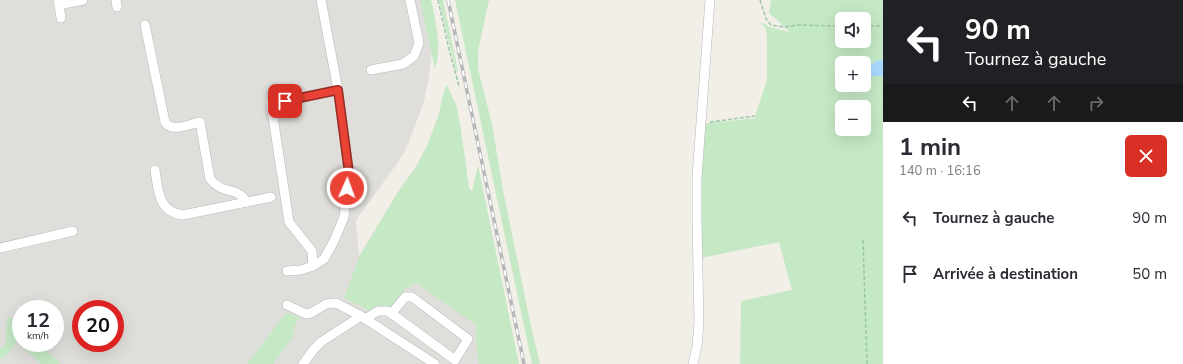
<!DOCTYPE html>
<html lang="fr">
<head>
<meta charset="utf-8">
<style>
	:root { --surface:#fff; --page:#f2f2f3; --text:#2b2b33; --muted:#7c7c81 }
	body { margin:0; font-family:"Nunito Sans",sans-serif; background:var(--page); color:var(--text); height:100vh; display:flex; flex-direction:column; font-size:15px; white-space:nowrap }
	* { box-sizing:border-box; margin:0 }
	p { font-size:13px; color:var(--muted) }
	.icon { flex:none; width:22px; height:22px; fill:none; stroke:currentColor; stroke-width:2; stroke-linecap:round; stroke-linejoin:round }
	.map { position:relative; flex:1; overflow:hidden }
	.panel { display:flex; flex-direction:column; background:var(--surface); width:300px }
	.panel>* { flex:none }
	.guide { background:#202124; color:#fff; overflow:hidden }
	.buttons { position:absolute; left:835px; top:12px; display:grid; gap:8px }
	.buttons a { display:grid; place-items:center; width:36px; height:36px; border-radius:6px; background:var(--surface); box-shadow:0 4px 16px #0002; font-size:20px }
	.speed { position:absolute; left:12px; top:300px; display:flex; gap:8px; font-size:20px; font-weight:700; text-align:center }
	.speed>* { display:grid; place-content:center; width:52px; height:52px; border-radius:50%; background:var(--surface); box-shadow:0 4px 16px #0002; line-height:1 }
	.speed small { font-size:10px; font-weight:400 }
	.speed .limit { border:6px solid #d22; background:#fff; color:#111 }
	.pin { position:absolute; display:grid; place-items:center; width:34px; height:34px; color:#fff; margin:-17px; border-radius:8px; box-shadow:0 2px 6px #0006 }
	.me { position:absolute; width:44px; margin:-22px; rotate:2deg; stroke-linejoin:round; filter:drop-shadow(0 0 3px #0008) }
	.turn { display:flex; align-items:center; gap:14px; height:84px; padding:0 16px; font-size:18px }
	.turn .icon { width:52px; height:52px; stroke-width:2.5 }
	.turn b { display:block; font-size:28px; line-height:34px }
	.lanes { display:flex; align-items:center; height:38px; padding:0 16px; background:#0003; justify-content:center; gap:20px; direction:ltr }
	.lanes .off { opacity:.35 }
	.round { display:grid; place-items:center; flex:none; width:42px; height:42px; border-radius:6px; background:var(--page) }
	.summary { display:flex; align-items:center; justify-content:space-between; height:68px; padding:0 16px }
	h1 { font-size:24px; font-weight:700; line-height:30px }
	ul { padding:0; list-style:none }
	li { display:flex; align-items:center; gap:12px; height:56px; padding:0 16px }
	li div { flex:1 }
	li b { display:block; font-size:15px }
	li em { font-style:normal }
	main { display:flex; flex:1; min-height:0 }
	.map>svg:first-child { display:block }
	.industrial { fill:#e0deda; fill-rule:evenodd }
	.green { fill:#c5e8c5; fill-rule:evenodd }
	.water { fill:#aadaff }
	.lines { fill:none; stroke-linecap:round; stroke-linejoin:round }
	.minor-casing { stroke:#b5b8bc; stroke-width:10 }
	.path { stroke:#9cc7a9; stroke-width:1.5; stroke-dasharray:4 2; stroke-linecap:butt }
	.minor { stroke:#fff; stroke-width:9 }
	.rail-casing { stroke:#b6b7b8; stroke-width:3.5 }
	.rail { stroke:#fff; stroke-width:2; stroke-dasharray:6; stroke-linecap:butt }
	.route-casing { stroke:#982c22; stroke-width:10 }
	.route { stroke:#ea4335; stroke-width:7 }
</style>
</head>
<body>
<main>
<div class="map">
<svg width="883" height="364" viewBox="0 0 883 364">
	<rect width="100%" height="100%" fill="#f1efe8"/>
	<path class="industrial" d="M0,0H429L432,51L429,76L424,102L406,149L396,165L356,220L359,256L398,192L416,167L427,146L439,117L493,364H0ZM21,309H55V343H21ZM81,309H115V343H81Z"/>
	<g class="green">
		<path d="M420,0H431C436,22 442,48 435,69Z"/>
		<path d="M439,0H443L458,72L456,71Z"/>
		<path d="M455,0H489L478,51V69L492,124L503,190L529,317L540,364H532Z"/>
		<path d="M771,0H883V59L876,61L864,70V63H842V85H864V79L875,76H883V364H740L741,301L792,290L779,242L701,258V171L704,125L708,123L756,118L755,116L767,80V39L766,29L760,21L769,27L790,32L769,13ZM842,19H864V41H842ZM842,107H864V129H842Z"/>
		<path d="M447,85L457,107L462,137L469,188L472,191L478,165L519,364H479L477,353L476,325L416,283L404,290L392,308L384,305L368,310L344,298L359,257L398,192L416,167L427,146L439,114L443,94Z"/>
		<path d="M289,313L299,318L292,331L295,334L273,364H247L285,314Z"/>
		<path d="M17,317L15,321L21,327V343H38L62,364H41L17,342C12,349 9,355 0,359V349L6,344L7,318Z"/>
	</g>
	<path class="water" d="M883,59V76H875L864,79V70L876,61Z"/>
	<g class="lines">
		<defs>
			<g id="minor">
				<path d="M58,0L61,18"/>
				<path d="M116,0L117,7"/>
				<path d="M59,5L83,0"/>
				<path d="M145,25L165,122C172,133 190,124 200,122L210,179C224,196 235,185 247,202"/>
				<path d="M371,70L403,64L414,56L419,43L410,0"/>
				<path d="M155,170C158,189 158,212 183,215L271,197"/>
				<path d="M0,248L73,231"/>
				<path d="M313,266L312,251L289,222L271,104L338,90"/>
				<path d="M287,271L301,270L313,266L324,259L334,241L344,217L349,173L338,90L321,0"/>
				<path d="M287,305L306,314L311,313L326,304L336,303L361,316L435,364"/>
				<path d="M365,319L378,311H388L455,360L468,339L412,297H405L392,313"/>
				<path d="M303,364L314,349L321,342L361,316"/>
				<path d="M693,364L697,346L699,323L697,221V177L710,0"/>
			</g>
		</defs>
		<use href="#minor" class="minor-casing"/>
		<g class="path">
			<path d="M438,0L449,49L459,86"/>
			<path d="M760,0L766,19L771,25L785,27L796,25L842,26"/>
			<path d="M864,26H883"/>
			<path d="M710,122L755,116"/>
			<path d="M863,240L867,364"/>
		</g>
		<use href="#minor" class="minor"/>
		<defs>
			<path id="rail" d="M448,0L524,364"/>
		</defs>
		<use href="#rail" class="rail-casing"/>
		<use href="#rail" class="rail"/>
	</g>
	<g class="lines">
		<defs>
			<path id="route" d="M285,101L338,90L349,173L347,188"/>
		</defs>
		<use href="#route" class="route-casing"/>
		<use href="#route" class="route"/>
	</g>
</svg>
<div class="buttons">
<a><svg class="icon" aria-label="sound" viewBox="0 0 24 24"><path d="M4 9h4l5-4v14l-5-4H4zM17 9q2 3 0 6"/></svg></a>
<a>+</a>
<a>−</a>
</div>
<div class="speed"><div>12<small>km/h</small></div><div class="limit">20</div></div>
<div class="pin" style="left:285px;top:101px;background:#d93025"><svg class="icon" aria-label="arrive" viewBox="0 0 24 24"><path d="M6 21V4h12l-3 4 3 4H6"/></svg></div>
<svg class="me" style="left:347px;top:188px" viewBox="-20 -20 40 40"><circle r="17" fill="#ea4335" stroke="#fff" stroke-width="3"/><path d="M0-11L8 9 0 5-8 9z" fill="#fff"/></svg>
</div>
<section class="panel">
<div class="guide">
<div class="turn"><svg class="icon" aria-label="left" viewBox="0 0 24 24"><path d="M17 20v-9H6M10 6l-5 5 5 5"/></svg><div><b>90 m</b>Tournez à gauche</div></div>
<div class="lanes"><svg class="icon" aria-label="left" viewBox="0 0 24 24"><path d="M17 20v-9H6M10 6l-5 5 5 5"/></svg><svg class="icon off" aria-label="ahead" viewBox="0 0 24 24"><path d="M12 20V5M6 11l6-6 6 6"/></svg><svg class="icon off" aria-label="ahead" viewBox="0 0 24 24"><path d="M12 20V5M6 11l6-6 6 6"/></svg><svg class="icon off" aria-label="right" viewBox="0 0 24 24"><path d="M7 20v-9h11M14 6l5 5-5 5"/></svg></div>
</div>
<div class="summary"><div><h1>1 min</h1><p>140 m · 16:16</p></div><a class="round" style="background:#d93025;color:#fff"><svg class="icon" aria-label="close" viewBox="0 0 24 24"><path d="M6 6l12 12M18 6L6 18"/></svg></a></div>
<ul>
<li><svg class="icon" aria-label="left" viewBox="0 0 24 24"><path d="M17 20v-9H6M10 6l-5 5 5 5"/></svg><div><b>Tournez à gauche</b></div><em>90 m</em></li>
<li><svg class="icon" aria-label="arrive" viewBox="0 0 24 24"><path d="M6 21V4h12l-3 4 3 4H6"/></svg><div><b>Arrivée à destination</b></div><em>50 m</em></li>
</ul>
</section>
</main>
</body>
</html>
